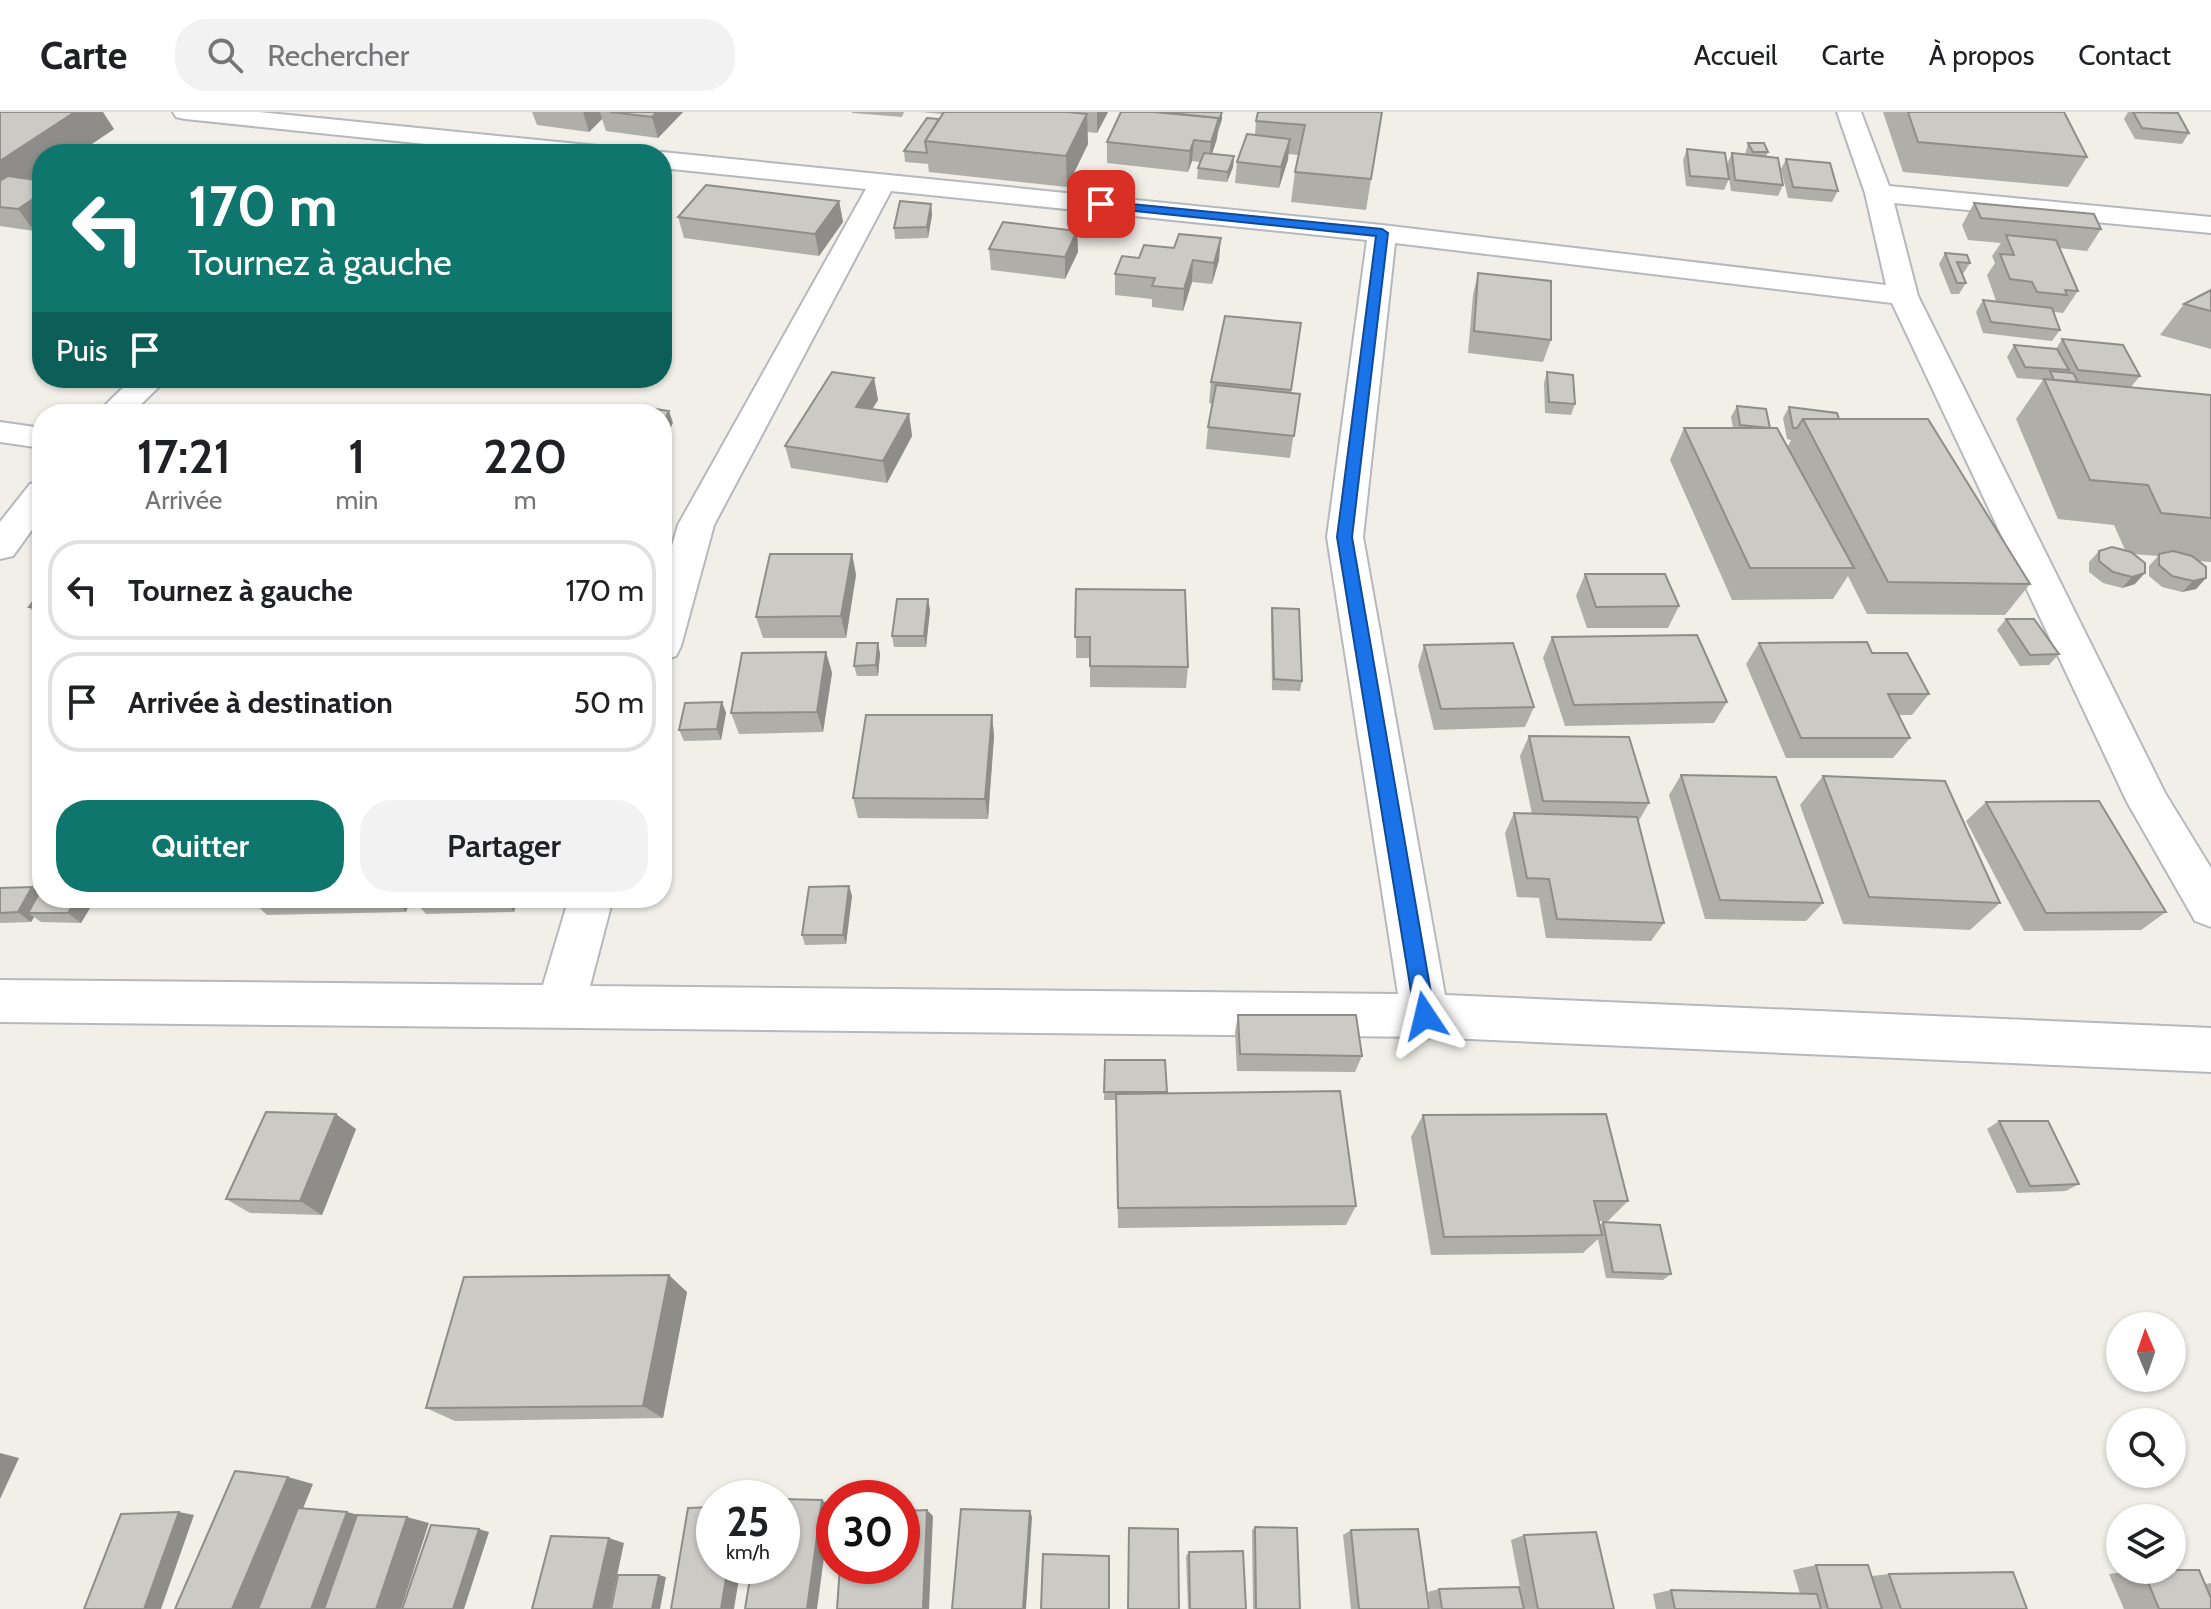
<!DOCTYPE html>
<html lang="fr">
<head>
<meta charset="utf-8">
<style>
	:root { --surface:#fff; --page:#f2f2f2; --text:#202124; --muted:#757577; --line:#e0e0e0; --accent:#0f766e }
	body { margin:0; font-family:Cabin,sans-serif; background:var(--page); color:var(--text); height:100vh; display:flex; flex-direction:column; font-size:30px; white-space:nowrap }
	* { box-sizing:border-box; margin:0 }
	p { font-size:26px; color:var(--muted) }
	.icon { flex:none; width:44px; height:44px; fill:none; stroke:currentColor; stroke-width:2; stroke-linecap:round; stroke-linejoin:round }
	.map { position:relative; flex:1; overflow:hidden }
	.sheet { position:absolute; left:32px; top:292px; width:640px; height:504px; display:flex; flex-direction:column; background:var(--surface); border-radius:32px; box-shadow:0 2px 6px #0004 }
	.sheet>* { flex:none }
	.top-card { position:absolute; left:32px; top:32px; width:640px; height:244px; border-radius:32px; box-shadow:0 2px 6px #0004; background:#0f766e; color:#fff; overflow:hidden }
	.needle { width:52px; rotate:358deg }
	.fabs { position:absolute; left:2106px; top:1200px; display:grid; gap:16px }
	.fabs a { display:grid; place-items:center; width:80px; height:80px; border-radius:50%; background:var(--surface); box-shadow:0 2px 6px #0004; font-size:40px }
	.speed { position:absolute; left:696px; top:1368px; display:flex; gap:16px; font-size:40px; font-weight:700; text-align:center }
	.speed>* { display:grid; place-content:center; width:104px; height:104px; border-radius:50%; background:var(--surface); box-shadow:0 2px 6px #0004; line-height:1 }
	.speed small { font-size:20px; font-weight:400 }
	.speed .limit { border:12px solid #d22; background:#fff; color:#111 }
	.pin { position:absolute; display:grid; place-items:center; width:68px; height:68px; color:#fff; margin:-34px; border-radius:16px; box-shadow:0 4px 12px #0006 }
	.me { position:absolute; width:88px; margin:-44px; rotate:350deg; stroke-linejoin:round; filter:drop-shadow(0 0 6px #0008) }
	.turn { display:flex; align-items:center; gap:28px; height:168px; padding:0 24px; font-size:36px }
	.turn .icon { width:104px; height:104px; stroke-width:2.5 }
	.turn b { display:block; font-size:56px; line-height:68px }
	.then { display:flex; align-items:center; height:76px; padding:0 24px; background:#0003; gap:16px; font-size:30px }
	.eta { display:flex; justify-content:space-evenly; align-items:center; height:136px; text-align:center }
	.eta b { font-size:48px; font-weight:600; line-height:56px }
	.cta { display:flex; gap:16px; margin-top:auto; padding:16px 24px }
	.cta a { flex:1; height:92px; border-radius:32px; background:var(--accent); color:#fff; font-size:32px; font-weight:600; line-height:92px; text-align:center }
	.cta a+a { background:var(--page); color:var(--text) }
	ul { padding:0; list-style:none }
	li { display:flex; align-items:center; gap:24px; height:100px; margin:0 16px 12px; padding:0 8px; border:4px solid var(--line); border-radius:32px }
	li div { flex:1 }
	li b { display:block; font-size:30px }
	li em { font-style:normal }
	header { display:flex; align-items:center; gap:48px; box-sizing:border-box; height:112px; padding:0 40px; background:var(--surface); border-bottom:2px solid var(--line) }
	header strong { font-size:38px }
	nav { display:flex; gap:44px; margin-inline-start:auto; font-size:28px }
	.search { width:560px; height:72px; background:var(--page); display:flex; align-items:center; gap:20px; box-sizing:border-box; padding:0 28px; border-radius:32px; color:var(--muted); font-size:30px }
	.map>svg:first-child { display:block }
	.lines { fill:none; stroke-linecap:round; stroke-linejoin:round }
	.minor-casing { stroke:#b5b8bc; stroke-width:4 }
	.minor { fill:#fff; fill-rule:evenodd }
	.wall { fill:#afaea9 }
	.shaded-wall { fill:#8f8d8a }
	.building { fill:#cccac5; stroke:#8f8d8a; stroke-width:2 }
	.route { fill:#1a73e8; stroke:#114b97; stroke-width:2 }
</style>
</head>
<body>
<header>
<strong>Carte</strong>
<div class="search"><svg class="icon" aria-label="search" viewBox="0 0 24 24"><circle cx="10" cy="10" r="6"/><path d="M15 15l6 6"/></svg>Rechercher</div>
<nav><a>Accueil</a><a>Carte</a><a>À propos</a><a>Contact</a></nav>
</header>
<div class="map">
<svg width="2211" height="1497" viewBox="0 0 2211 1497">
	<rect width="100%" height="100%" fill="#f1efe8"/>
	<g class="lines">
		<defs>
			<g id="minor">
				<path d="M173,0H259L598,34L607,37L611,42H522L185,7L176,5Z"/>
				<path d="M1837,0H1861L1889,74L2211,105V121L1894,91L1918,184L2165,681L2211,756V815L2195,809L2127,690L1892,191L1395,131L1363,425L1445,883L2211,916V960L1425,925L0,910V868L543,873L569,786H613L590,874L1398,882L1327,425L1367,128L891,79L714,413L681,534L676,544L662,548V468L678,413L866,77L662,56V42H655L662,40L1382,113L1886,173L1865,81Z"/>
				<path d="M133,266H168L131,302H96Z"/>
				<path d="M0,310L42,316V336L0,330Z"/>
				<path d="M42,369V404L13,444L0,447V410L30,372Z"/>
			</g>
		</defs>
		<use href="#minor" class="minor-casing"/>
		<use href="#minor" class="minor"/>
	</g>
	<g class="wall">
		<path d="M0,0L114,17L77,42H42V66L38,68L34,119L0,114Z"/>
		<path d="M532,0H683L658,26L606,19L602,7L589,20L537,13Z"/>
		<path d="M852,0H904L902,5L852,1Z"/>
		<path d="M921,0H1108L1097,21L1087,20L1088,32L1067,75L929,60L928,52L905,50L904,39L939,7L942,2Z"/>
		<path d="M1382,0L1366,98L1291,90L1295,60L1298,43L1288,42L1279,76L1235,71L1237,50L1255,23L1256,9Z"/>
		<path d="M1883,0H2064L2087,45L2068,75L1903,60Z"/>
		<path d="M2128,0H2170L2189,21L2182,32L2135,27L2124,7Z"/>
		<path d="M1222,7L1212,41L1234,44L1233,55L1227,70L1197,67L1198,56L1200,50L1192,49L1188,60L1107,51V30Z"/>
		<path d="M1748,31L1768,40L1766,45L1783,73L1778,84L1731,79L1727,52L1732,41L1745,43Z"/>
		<path d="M1687,37L1729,67L1724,78L1686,74L1683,48Z"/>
		<path d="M1786,47L1838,79L1832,90L1788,86L1781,57Z"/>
		<path d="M839,89L843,110L819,144L684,126L678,105Z"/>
		<path d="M1974,91L2101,117L2087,139L2059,136L2078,179L2063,201L2055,200L2054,202L2060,218L2052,229L1983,221L1976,200L1983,188L2018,192L1996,189L1987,163L1995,151L1992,144L2001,131L1968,128L1962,113Z"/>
		<path d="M931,92L932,103L928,126L895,127L894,116Z"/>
		<path d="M1077,119L1078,140L1065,167L991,158L989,137Z"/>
		<path d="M1945,141L1970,151L1963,162H1962L1966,171L1959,182H1951L1939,152Z"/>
		<path d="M1139,146L1219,148L1212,172L1192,170L1183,199L1152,195V187L1115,183V162Z"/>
		<path d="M1478,161L1551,228L1543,250L1468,241L1473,183Z"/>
		<path d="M2211,178V237L2160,223L2184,192Z"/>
		<path d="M1301,211L1291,281L1300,282L1290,346L1206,337L1208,315L1212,292L1209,291L1211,270Z"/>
		<path d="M2062,227L2140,264L2131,275L2211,283V450L2198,449L2206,466L2196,477L2182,480L2162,475L2149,464V454L2158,444L2133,442L2135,472L2122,476L2103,471L2089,460V450L2099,439L2125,438L2114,413L2058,407L2016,307L2043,268L2017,266L2007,245L2014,233L2056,237Z"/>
		<path d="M1547,260L1575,292L1571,303L1545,301L1544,271Z"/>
		<path d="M268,266H306L299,273L270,269Z"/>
		<path d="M460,266H485L481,270Z"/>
		<path d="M874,266L878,288L872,297L909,302L912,324L887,371L791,356L785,334Z"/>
		<path d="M1737,294L1770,316L1788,334L1791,328L1787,327L1783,306L1789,295L1839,307L2030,472L2005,503L1867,502L1848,464L1833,487L1732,488L1670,348L1684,316H1733L1731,305Z"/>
		<path d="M852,442L856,463L846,526H763L756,505Z"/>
		<path d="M1585,462L1679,494L1668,516H1587L1576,484Z"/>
		<path d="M42,477V509L29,495Z"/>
		<path d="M1076,477L1188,555L1186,576L1090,575V546H1076Z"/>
		<path d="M928,487L930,498L926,535H894L892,524Z"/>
		<path d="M1272,496L1302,569L1300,579L1272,578L1271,507Z"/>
		<path d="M2006,507L2059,542L2049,553L2020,554L1997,518Z"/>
		<path d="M1552,525L1727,590L1714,611L1565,614L1543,546Z"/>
		<path d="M878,531L880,542L878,564H857L854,554Z"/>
		<path d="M1759,531L1872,541L1929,582L1912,603H1898L1910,626L1893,646H1786L1746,552Z"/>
		<path d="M1424,533L1534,595L1525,615L1434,618L1418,554Z"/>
		<path d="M826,540L832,561L823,620L739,622L731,601Z"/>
		<path d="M722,590L726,601L721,628L684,629L679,618Z"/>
		<path d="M992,603L994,624L988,707L858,706L853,686Z"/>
		<path d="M1529,624L1649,691L1638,710L1664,811L1651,829L1546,826L1539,786L1517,785L1505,721L1514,701L1532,702L1520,644Z"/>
		<path d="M1681,663L1823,791L1806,809L1705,807L1669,683Z"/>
		<path d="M1823,664L2000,791L1970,818L1843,812L1800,693Z"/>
		<path d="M1986,690L2166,800L2141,818L2024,819L1966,709Z"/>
		<path d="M849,774L852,784L846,832L805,833L802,823Z"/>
		<path d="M32,775L40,780L96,786L81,811L41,810L34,805L31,810L0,811V776Z"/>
		<path d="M249,786H411L406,800L267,803Z"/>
		<path d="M412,786H518L514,800L426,802Z"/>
		<path d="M1238,903L1362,944L1355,960L1237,959L1235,920Z"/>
		<path d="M1105,948L1356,1094L1346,1113L1118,1116L1116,988H1104Z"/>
		<path d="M1423,1003L1628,1089L1608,1109H1599L1600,1113L1603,1110L1671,1162L1663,1168L1606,1166L1598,1127L1583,1141L1431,1143L1411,1025Z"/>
		<path d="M1999,1009L2079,1072L2066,1079L2017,1081L1987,1017Z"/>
		<path d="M356,1017L322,1103L250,1101L226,1087Z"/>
		<path d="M687,1180L663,1306L455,1309L426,1296Z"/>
		<path d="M1255,1415L1300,1497H1253L1252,1418Z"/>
		<path d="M1351,1418L1429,1497H1351L1343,1423Z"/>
		<path d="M1524,1423L1614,1497H1524L1511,1428Z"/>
		<path d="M1189,1440L1246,1497H1188L1186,1444Z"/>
		<path d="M1816,1453L1872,1464L1889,1462L2027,1497H1656L1653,1482L1671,1478L1800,1482L1793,1458Z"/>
		<path d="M2139,1458H2199L2205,1472L2211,1471V1497H2124L2109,1462Z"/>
		<path d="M1439,1477L1524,1497H1430L1428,1480Z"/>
	</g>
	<g class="shaded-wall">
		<path d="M75,0H103L114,17L77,42H42V66L8,88L0,77V49Z"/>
		<path d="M583,0H600L602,7L589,20Z"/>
		<path d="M657,0H683L658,26L652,5Z"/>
		<path d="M1097,0H1108L1097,21Z"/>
		<path d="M1222,0V7L1218,19L1219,8Z"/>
		<path d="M1087,2L1088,32L1067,75L1066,44Z"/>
		<path d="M1219,6L1217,27L1209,51L1211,30Z"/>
		<path d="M1290,27L1288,48L1279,76L1281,55Z"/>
		<path d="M1194,28L1192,49L1188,60L1190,39Z"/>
		<path d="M1234,44L1233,55L1227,70L1228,60Z"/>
		<path d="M42,81V113L34,119L18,97Z"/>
		<path d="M839,89L843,110L819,144L815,122Z"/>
		<path d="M931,92L932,103L928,126L927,115Z"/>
		<path d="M1077,119L1078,140L1065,167V145Z"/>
		<path d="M1221,126L1219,148L1212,172L1214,151Z"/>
		<path d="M1193,148L1192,170L1183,199L1184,177Z"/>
		<path d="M294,266H306L299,273Z"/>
		<path d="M874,266L878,288L860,317L856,295Z"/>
		<path d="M669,299L673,311L662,331V313Z"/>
		<path d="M909,302L912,324L887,371L883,349Z"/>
		<path d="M852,442L856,463L846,526L841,504Z"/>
		<path d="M2145,461L2135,472L2122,476L2132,465Z"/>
		<path d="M2206,466L2196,477L2182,480L2193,469Z"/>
		<path d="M928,487L930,498L926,535L924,524Z"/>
		<path d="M878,531L880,542L878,564L876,553Z"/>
		<path d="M826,540L832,561L823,620L817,600Z"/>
		<path d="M722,590L726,601L721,628L717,617Z"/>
		<path d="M992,603L994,624L988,707L985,687Z"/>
		<path d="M849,774L852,784L846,832L843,823Z"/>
		<path d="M32,775L42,782L28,801L34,805L31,810L18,800Z"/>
		<path d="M77,786H96L81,811L68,801Z"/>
		<path d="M394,786H411L406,800Z"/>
		<path d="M503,786H518L514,800Z"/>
		<path d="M336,1002L356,1017L322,1103L300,1089Z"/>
		<path d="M669,1163L687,1180L663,1306L643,1294Z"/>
		<path d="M0,1341L19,1346L0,1387Z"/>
		<path d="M288,1365L313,1372L262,1497H232Z"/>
		<path d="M822,1388L831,1394L817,1497H807Z"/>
		<path d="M927,1398L933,1404L929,1497H923Z"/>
		<path d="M1030,1399L1032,1405L1026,1497H1023Z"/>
		<path d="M179,1400L194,1403L161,1497H144Z"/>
		<path d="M347,1400L371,1406L338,1497H311Z"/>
		<path d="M407,1405L429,1411L401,1497H376Z"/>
		<path d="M479,1417L489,1420L464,1497H453Z"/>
		<path d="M609,1426L624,1431L610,1497H593Z"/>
		<path d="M728,1454H741L734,1497H721Z"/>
		<path d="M659,1463L666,1465L660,1497H652Z"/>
	</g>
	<g class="building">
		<path d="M0,0H75L0,49Z"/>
		<path d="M610,0H657L652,5Z"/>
		<path d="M944,0H1068L1087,2L1066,44L925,29Z"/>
		<path d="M1121,0H1153L1219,6L1211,30L1194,28L1190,39L1107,30Z"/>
		<path d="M1161,0H1222L1219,8H1218L1219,6Z"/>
		<path d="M1258,0H1382L1371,67L1295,60L1305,13L1256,9Z"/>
		<path d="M1908,0H2064L2087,45L1918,30Z"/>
		<path d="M2133,0L2178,1L2189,21L2142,16Z"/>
		<path d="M927,6L939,7L925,29L927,41L904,39Z"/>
		<path d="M1247,22L1290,27L1281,55L1237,50Z"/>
		<path d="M1748,31H1764L1768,40H1753Z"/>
		<path d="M1687,37L1725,41L1729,67L1690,64Z"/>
		<path d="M1204,41L1234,44L1228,60L1198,56Z"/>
		<path d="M1732,41L1778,46L1783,73L1735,68Z"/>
		<path d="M1786,47L1830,51L1838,79L1793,75Z"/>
		<path d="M8,64L42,69V81L18,97L0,95V69Z"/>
		<path d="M706,73L839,89L815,122L678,105Z"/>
		<path d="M900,89L931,92L927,115L894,116Z"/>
		<path d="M1974,91L2094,102L2101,117L1981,106Z"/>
		<path d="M1003,110L1077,119L1065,145L989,137Z"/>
		<path d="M1179,122L1221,126L1214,151L1193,148L1184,177L1152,174L1155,166L1115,162L1122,144L1139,146L1144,133L1174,136Z"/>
		<path d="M2006,123L2056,128L2078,179L2065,178L2067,183L2037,180L2032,170L2010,167L2000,142L2014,143Z"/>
		<path d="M1945,141L1967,143L1970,151L1957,150L1966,171H1957Z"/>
		<path d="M1478,161L1551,169V228L1474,219Z"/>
		<path d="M2211,178V199L2184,192Z"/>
		<path d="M1983,188L2052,196L2060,218L1991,210Z"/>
		<path d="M1225,204L1301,211L1291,278L1211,270Z"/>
		<path d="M2062,227L2123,233L2140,264L2078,258Z"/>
		<path d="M2014,233L2057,237L2069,258L2025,255Z"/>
		<path d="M2050,259L2073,261L2078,270L2054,268Z"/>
		<path d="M832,260L874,266L856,295L909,302L883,349L785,334Z"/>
		<path d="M1547,260L1573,263L1575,292L1549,290Z"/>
		<path d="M2044,267L2211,283V406L2161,401L2148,373L2090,368Z"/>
		<path d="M1216,273L1300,282L1294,324L1208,315Z"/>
		<path d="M1737,294L1766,297L1770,316L1740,313Z"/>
		<path d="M1789,295L1837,301L1839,307H1803L1797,316H1793Z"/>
		<path d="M649,296L669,299L662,313V302H646Z"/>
		<path d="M1803,307H1928L2030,472L1888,470Z"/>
		<path d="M1684,316H1777L1854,456H1750Z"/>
		<path d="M2112,435L2131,440L2145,451V461L2132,465L2113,460L2099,449V439Z"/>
		<path d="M2173,439L2192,444L2206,455V466L2193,469L2172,464L2159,453V442Z"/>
		<path d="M770,442H852L841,504L756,505Z"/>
		<path d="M1585,462H1665L1679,494L1596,495Z"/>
		<path d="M42,477V495H29Z"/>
		<path d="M1076,477L1185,478L1188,555L1090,554V525H1075Z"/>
		<path d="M897,487H928L924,524H892Z"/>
		<path d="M1272,496L1299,497L1302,569L1274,567Z"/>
		<path d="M2006,507H2034L2059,542L2030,543Z"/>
		<path d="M1697,523L1727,590L1574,593L1552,525Z"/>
		<path d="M1867,530L1872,541H1907L1929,582H1888L1910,626H1801L1759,531Z"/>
		<path d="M857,531H878L876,553L854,554Z"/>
		<path d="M1513,531L1534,595L1441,597L1424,533Z"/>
		<path d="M826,540L817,600L731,601L742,541Z"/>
		<path d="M722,590L717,617L679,618L685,591Z"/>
		<path d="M866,603H992L985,687L853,686Z"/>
		<path d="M1529,624L1629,625L1649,691L1543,689Z"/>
		<path d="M1681,663L1776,665L1823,791L1720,788Z"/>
		<path d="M1823,664L1945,669L2000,791L1869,785Z"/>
		<path d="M2099,689L2166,800L2046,801L1986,690Z"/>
		<path d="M1514,701L1637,705L1664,811L1557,807L1549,767L1527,766Z"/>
		<path d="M849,774L843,823H802L809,775Z"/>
		<path d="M32,775L18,800L0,801V776Z"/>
		<path d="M42,776V786H77L68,801H28Z"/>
		<path d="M1238,903H1356L1362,944L1240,942Z"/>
		<path d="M1105,948H1165L1167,980H1104Z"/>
		<path d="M1340,979L1356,1094L1118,1096L1116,982Z"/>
		<path d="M266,1000L336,1002L300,1089L226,1087Z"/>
		<path d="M1606,1002L1628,1089H1594L1602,1123L1444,1125L1423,1003Z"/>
		<path d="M1999,1009H2048L2079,1072L2030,1074Z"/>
		<path d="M1603,1110L1660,1113L1671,1162L1613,1160Z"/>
		<path d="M669,1163L643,1294L426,1296L464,1165Z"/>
		<path d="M235,1359L288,1365L232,1497H175Z"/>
		<path d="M782,1387L822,1388L807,1497H745L752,1454H782Z"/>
		<path d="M714,1395V1454H728L721,1497H671L688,1396Z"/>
		<path d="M298,1396L347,1400L311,1497H258Z"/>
		<path d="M961,1397L1030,1399L1023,1497H952Z"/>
		<path d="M927,1398L923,1497H837L840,1454H902V1399Z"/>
		<path d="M179,1400L144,1497H84L121,1402Z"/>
		<path d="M357,1403L407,1405L376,1497H324Z"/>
		<path d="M431,1413L479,1417L453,1497H402Z"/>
		<path d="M1255,1415L1297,1416L1300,1497H1256Z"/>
		<path d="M1129,1416L1178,1417L1179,1497H1128Z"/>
		<path d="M1418,1417L1429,1497H1359L1351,1418Z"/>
		<path d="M1596,1420L1614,1497H1538L1524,1423Z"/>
		<path d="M551,1424L609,1426L593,1497H532Z"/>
		<path d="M1243,1439L1246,1497H1190L1189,1440Z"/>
		<path d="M1043,1442L1109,1444V1497H1041Z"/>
		<path d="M1816,1453H1868L1882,1497H1828Z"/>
		<path d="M2143,1458H2199L2211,1486V1497H2159Z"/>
		<path d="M2013,1460L2027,1497H1901L1889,1462Z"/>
		<path d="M618,1463H659L652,1497H611Z"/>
		<path d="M1519,1475L1524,1497H1442L1439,1477Z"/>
		<path d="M1671,1478L1817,1482L1821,1497H1675Z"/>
	</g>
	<path class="route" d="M1101,89L1382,117L1388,121L1352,425L1435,904L1432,911L1425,913L1418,911L1415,904L1337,425L1376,124L1097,95V90Z"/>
</svg>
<div class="fabs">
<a><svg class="needle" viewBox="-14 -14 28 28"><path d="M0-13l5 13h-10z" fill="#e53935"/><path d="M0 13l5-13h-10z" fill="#757577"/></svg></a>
<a><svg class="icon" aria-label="search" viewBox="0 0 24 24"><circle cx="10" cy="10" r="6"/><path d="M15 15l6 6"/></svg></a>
<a><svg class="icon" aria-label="layers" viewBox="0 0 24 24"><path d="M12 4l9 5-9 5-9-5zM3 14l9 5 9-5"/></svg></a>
</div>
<div class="speed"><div>25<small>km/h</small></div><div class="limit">30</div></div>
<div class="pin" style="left:1101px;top:92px;background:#d93025"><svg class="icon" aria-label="arrive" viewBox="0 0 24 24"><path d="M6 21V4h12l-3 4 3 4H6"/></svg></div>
<svg class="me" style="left:1425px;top:904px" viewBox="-20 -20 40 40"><path d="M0-17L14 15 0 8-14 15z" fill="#1a73e8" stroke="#fff" stroke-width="4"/></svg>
<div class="top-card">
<div class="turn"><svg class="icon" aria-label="left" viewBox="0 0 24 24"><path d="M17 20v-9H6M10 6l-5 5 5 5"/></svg><div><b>170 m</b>Tournez à gauche</div></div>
<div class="then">Puis<svg class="icon" aria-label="arrive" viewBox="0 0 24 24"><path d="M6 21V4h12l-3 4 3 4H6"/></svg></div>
</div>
<section class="sheet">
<div class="eta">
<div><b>17:21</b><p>Arrivée</p></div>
<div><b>1</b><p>min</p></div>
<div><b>220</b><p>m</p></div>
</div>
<ul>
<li><svg class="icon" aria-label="left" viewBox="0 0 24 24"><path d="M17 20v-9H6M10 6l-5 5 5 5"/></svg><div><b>Tournez à gauche</b></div><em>170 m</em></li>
<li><svg class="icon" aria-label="arrive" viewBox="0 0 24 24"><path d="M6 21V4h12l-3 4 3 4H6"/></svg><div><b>Arrivée à destination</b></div><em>50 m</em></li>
</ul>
<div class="cta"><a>Quitter</a><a>Partager</a></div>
</section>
</div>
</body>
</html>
